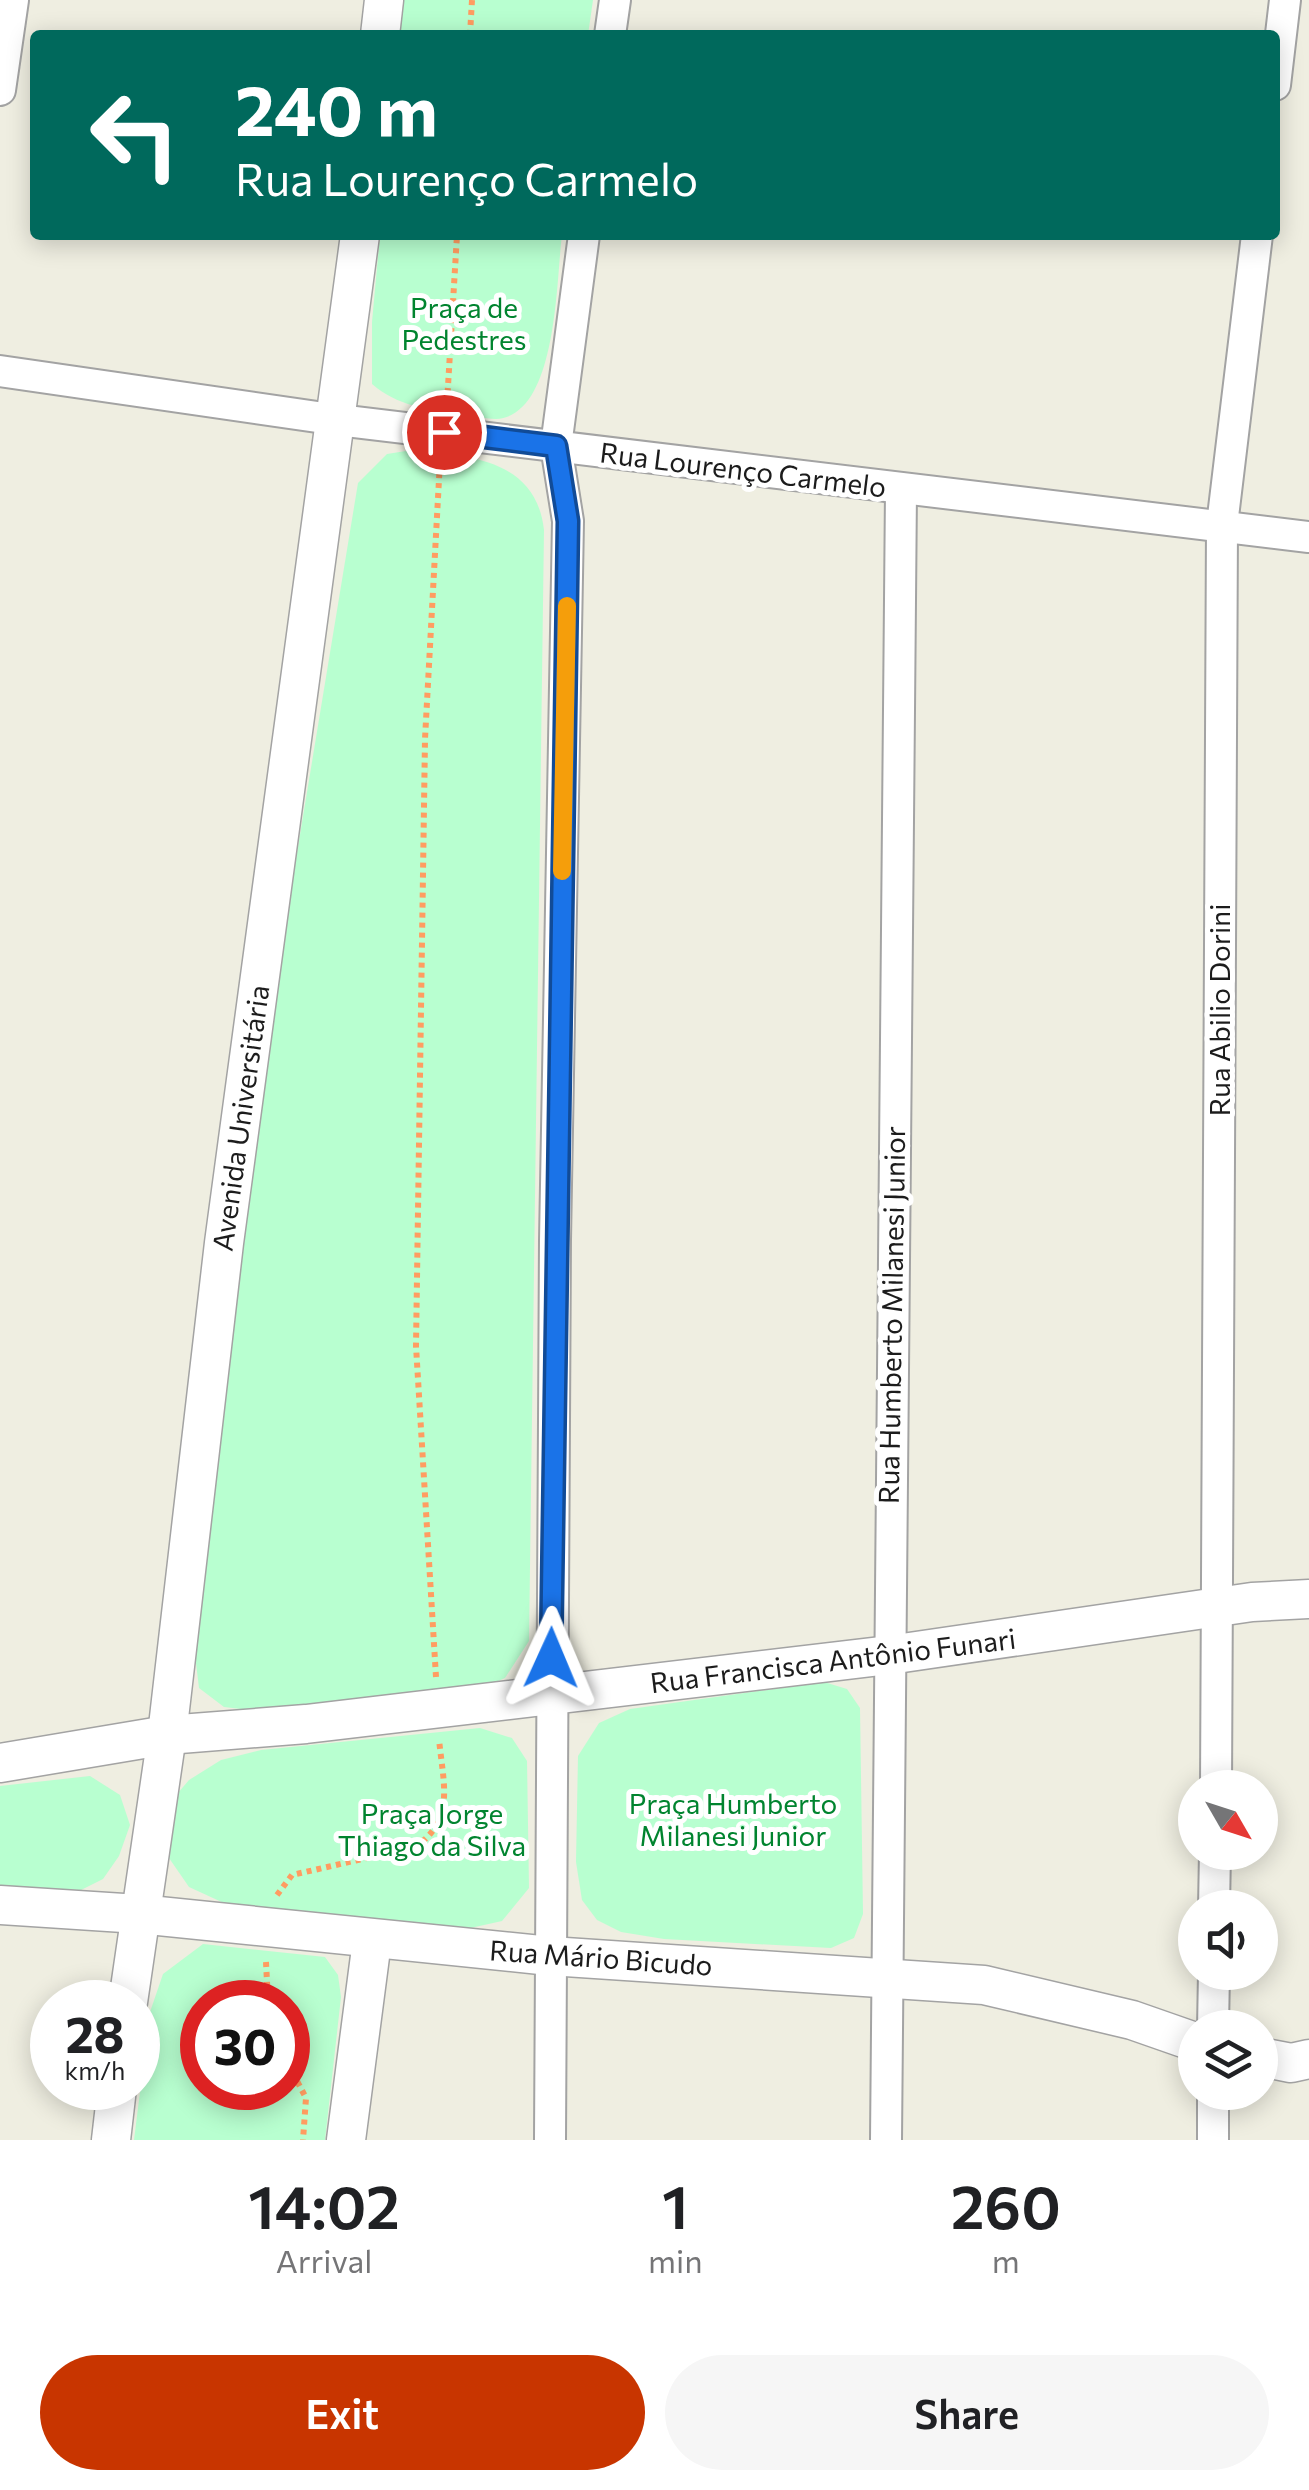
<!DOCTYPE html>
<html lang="en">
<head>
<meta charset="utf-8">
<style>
	:root { --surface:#fff; --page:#f6f6f6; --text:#202124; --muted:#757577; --accent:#c83500 }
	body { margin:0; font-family:Commissioner,sans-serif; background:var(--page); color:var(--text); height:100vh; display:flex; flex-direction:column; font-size:38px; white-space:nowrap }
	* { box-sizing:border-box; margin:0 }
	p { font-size:32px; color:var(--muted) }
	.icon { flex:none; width:55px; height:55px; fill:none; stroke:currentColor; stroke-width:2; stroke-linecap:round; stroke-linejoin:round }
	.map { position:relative; height:2140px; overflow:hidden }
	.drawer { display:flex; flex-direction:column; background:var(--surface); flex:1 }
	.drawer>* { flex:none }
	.hud { position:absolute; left:30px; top:30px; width:1250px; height:210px; border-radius:10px; box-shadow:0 5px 25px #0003; background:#00695c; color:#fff; overflow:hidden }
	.needle { width:65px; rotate:129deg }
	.controls { position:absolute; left:1178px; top:1770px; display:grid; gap:20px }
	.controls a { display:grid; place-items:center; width:100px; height:100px; border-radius:50%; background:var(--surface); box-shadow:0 5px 25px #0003; font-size:50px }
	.speed { position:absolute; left:30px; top:1980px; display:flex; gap:20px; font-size:50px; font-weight:700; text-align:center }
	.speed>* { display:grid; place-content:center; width:130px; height:130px; border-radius:50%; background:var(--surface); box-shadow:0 5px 25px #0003; line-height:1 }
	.speed small { font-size:25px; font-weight:400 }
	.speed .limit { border:15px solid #d22; background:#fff; color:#111 }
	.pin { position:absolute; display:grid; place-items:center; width:85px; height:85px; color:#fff; margin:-42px; border:5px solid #fff; border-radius:50%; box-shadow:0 2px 10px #0007 }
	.me { position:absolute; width:110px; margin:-55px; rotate:1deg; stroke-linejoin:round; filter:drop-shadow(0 0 8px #0008) }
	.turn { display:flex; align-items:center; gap:35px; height:210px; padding:0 40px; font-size:45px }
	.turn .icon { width:130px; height:130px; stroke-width:2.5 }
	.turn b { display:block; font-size:70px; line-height:85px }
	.eta { display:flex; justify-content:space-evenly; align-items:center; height:170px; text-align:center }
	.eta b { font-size:60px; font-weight:600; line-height:70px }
	.action { display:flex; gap:20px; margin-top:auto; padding:20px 40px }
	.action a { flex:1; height:115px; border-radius:60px; background:var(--accent); color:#fff; font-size:40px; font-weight:600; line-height:115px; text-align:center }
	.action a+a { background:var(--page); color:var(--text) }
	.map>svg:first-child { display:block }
	.park { fill:#b8ffd0; fill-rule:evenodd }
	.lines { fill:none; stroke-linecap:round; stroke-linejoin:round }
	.minor-casing { stroke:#a3a3a3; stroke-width:34 }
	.tertiary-casing { stroke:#a3a3a3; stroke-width:41 }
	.path { stroke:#ff9c61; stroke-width:6; stroke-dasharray:5 5; stroke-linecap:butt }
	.minor { stroke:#fff; stroke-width:30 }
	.tertiary { stroke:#fff; stroke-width:38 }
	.route-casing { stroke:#114b97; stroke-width:25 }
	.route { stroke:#1a73e8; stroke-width:18 }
	.slow { stroke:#f59e0b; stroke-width:18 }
	.labels { text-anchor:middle; stroke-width:10; stroke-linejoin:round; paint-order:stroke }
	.park-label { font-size:28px; fill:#01842f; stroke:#fff }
	.street-label { font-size:28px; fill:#1c1c1c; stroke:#fff }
</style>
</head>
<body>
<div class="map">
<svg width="1309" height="2140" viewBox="0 0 1309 2140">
	<rect width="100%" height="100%" fill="#efeee1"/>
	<g class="park">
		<path d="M401,0H593L588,35H398Z"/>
		<path d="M380,235H562C556,279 558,416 496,419C484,419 470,415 458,413C425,409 398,406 372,384V322Z"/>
		<path d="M412,450C470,456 536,459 544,530L529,1641L505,1678L482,1688L249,1710L224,1707L199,1688L195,1655L245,1232L295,865L358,483L387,454Z"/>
		<path d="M824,1682L847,1689L860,1708L863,1914L854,1938L831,1948L664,1939L621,1932L597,1920L582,1900L576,1862L578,1756L599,1723L630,1709Z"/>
		<path d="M480,1728L512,1738L527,1761L529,1888L502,1921L466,1929L226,1904L189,1887L169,1858L166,1823L172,1800L189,1780L221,1760L261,1750Z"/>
		<path d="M90,1776L120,1795L130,1825L119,1856L103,1879L81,1890L0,1886V1786Z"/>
		<path d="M203,1944L325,1957L338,1975L341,1997L325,2140H134L150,2012L163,1974ZM288,2002V2088H202V2002Z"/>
	</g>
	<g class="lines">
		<defs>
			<g id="minor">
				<path d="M610,35L615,0"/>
				<path d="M1275,85L1285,0"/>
				<path d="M0,90L13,0"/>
				<path d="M0,371L338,420L1309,537"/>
				<path d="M1216,1788L1222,525L1257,235"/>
				<path d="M1214,1908L1215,1852"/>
				<path d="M1213,2028L1214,1972"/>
				<path d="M1213,2092V2140"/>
				<path d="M550,2140L555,1240L568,521L556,446L584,235"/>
				<path d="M886,2140L901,490"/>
			</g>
			<g id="tertiary">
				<path d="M380,35L384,0"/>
				<path d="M0,1763L167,1735L306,1724L889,1655L1252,1602L1309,1599"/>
				<path d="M0,1905L139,1914L550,1956L984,1985L1132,2020L1195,2042"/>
				<path d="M128,2002L167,1735L224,1243L360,235"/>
				<path d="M1260,2057L1291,2063L1309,2059"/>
				<path d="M111,2140L117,2088"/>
				<path d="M346,2140L372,1941"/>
			</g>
		</defs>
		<use href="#minor" class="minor-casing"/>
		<use href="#tertiary" class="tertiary-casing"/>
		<g class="path">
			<path d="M470,35L472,0"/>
			<path d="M447,403L457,235"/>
			<path d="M436,1677L416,1346L425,739L440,461"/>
			<path d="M277,1895L292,1875L415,1847C456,1820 443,1783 439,1739"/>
			<path d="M266,1962L268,2002"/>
			<path d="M288,2064L306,2098L303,2140"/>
		</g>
		<use href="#minor" class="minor"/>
		<use href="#tertiary" class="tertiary"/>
	</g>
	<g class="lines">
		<defs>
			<path id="route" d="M444,432L556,446L568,521L551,1658"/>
		</defs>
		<use href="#route" class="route-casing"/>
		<use href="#route" class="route"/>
		<path class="slow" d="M562,871L567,606"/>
	</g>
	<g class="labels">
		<g class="park-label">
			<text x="464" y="318">Praça de<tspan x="464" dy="32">Pedestres</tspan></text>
			<text x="733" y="1814">Praça Humberto<tspan x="733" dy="32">Milanesi Junior</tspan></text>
			<text x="432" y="1824">Praça Jorge<tspan x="432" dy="32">Thiago da Silva</tspan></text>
		</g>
		<g class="street-label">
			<text transform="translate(743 470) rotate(7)" y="10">Rua Lourenço Carmelo</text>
			<text transform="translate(1220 1010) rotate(-90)" y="10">Rua Abilio Dorini</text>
			<text transform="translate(241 1118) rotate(-82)" y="10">Avenida Universitária</text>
			<text transform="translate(892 1315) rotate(-89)" y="10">Rua Humberto Milanesi Junior</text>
			<text transform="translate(833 1661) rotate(-7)" y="10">Rua Francisca Antônio Funari</text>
			<text transform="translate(601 1958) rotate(4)" y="10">Rua Mário Bicudo</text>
		</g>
	</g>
</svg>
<div class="controls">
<a><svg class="needle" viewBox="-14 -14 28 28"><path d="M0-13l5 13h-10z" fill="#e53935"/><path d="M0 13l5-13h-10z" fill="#757577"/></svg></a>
<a><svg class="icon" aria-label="sound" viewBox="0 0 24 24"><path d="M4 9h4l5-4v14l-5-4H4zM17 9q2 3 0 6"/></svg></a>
<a><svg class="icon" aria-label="layers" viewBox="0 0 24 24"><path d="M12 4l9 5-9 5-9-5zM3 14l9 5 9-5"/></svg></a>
</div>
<div class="speed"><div>28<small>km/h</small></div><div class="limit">30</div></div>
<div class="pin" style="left:444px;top:432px;background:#d93025"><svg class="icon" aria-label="arrive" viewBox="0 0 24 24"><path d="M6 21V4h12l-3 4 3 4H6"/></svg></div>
<svg class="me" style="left:551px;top:1658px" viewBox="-20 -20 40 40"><path d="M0-17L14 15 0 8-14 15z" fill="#1a73e8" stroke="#fff" stroke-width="4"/></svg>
<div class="hud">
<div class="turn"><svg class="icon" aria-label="left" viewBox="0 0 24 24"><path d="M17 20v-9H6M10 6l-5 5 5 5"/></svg><div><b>240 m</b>Rua Lourenço Carmelo</div></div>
</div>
</div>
<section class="drawer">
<div class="eta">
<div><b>14:02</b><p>Arrival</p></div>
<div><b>1</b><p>min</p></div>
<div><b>260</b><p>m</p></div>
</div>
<div class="action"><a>Exit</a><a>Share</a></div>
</section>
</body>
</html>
